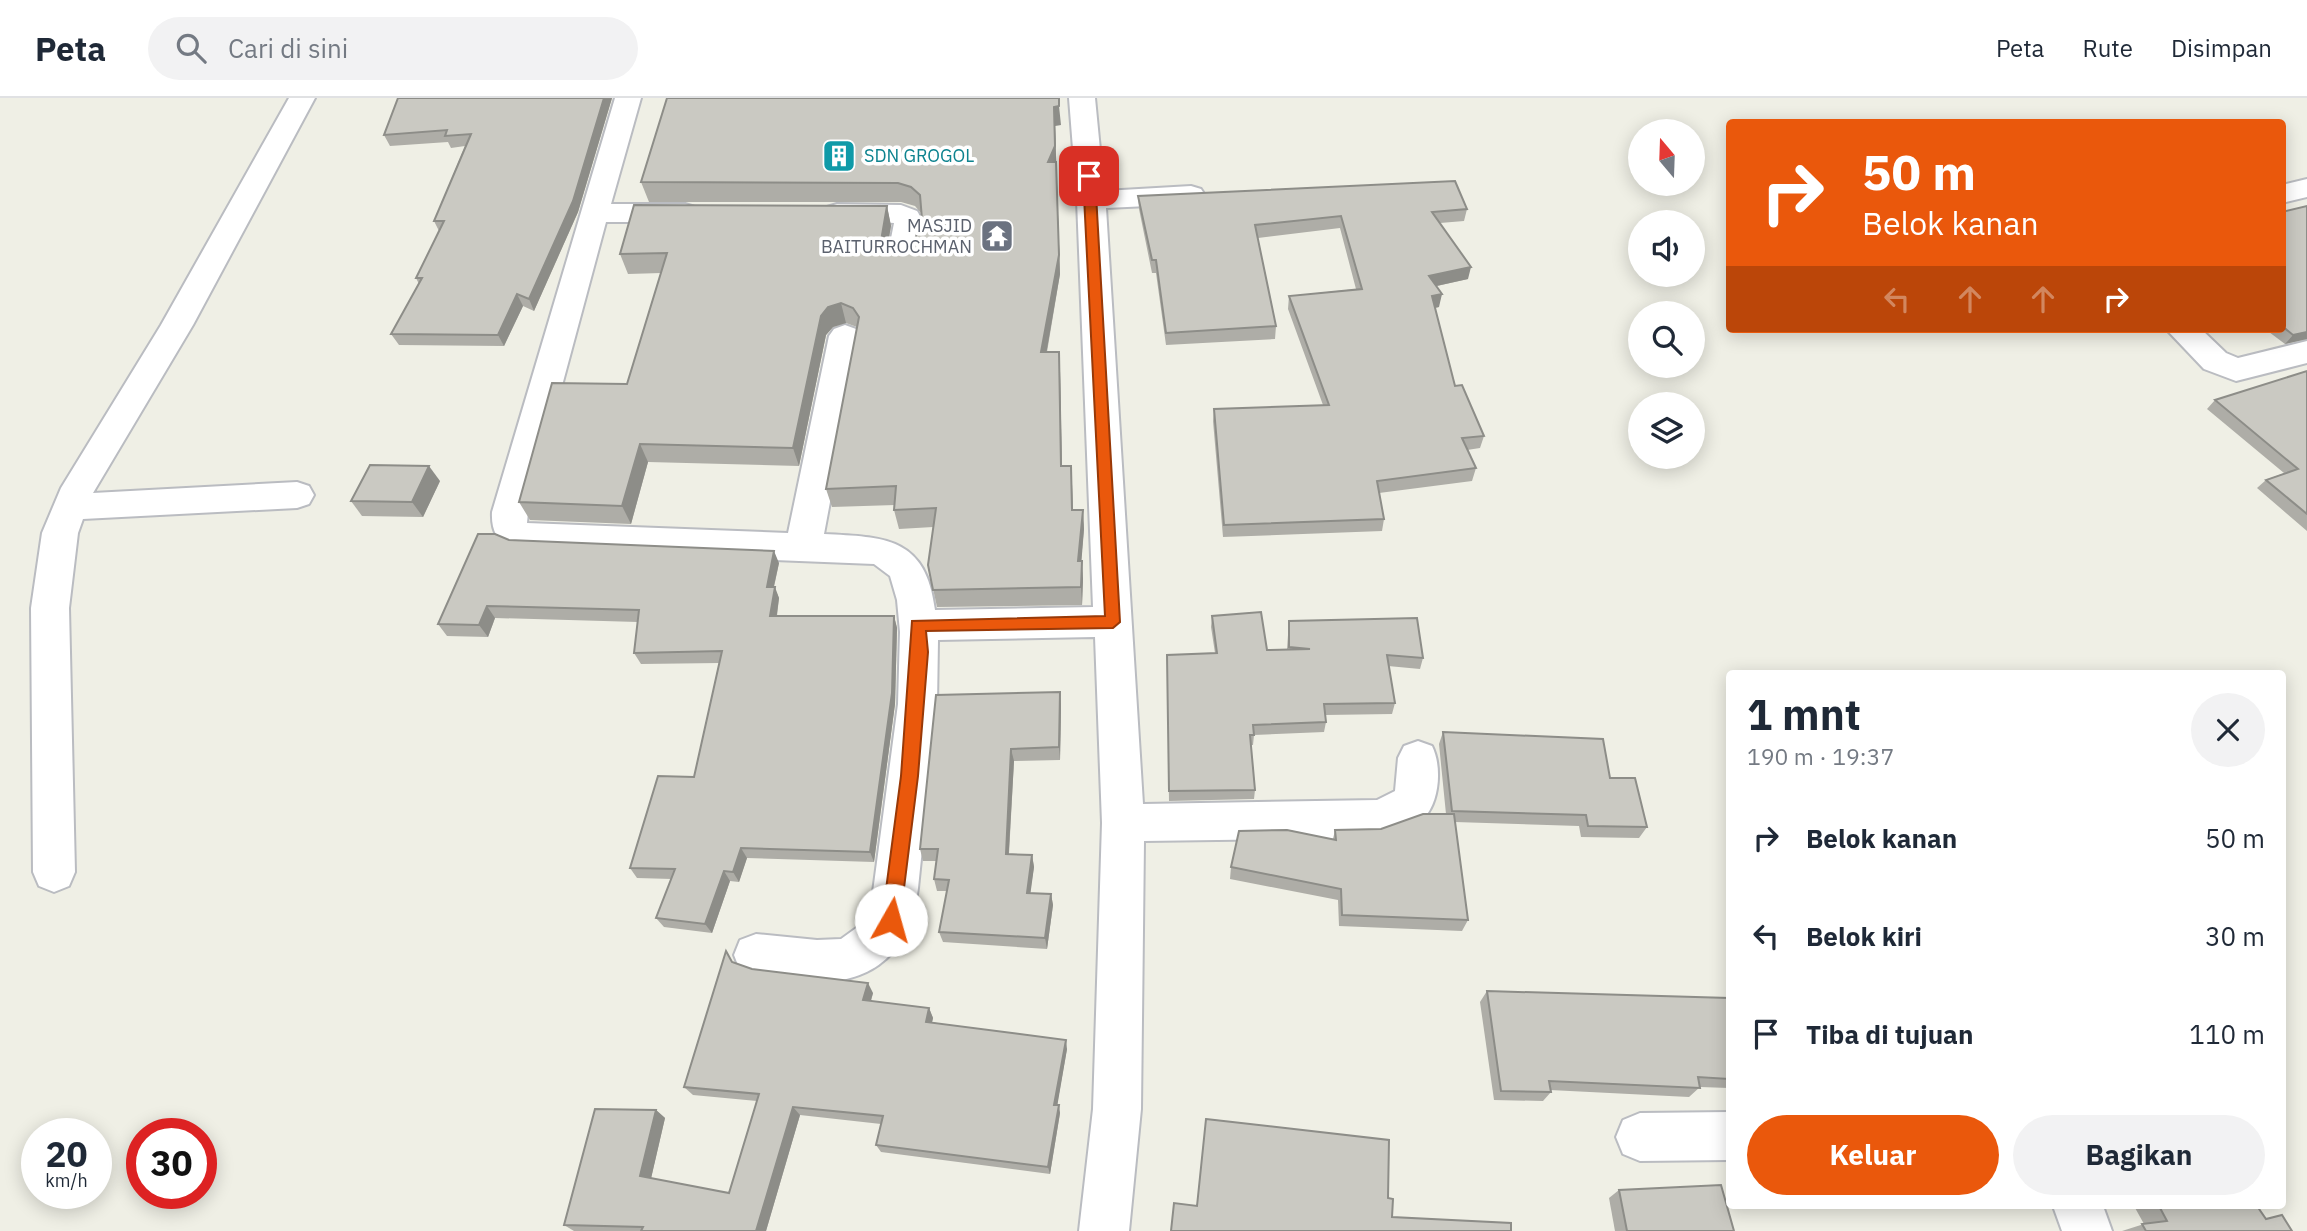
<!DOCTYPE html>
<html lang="id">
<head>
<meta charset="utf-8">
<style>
	:root { --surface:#fff; --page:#f2f2f3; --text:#1f2937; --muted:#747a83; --line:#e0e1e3; --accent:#ea580c }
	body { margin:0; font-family:"IBM Plex Sans",sans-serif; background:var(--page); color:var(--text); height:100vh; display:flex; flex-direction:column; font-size:26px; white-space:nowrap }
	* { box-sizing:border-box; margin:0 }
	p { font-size:23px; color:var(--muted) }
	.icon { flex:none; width:38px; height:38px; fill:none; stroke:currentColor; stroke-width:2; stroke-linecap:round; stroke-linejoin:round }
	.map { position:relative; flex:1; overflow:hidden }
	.drawer { position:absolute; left:1726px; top:572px; width:560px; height:539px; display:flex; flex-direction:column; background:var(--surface); border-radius:7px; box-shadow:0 4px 18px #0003 }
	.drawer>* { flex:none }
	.hud { position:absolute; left:1726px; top:21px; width:560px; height:214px; border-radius:7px; box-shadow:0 4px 18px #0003; background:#ea580c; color:#fff; overflow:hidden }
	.needle { width:46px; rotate:341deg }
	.tools { position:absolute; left:1628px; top:21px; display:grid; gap:14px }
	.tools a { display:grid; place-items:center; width:77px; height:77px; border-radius:50%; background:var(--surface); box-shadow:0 4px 18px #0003; font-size:35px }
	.speed { position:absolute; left:21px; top:1020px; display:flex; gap:14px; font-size:35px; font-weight:700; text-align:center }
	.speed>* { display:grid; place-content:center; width:91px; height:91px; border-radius:50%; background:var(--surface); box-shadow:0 4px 18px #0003; line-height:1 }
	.speed small { font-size:18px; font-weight:400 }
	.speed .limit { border:10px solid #d22; background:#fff; color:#111 }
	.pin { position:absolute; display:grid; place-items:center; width:60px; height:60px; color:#fff; margin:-30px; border-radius:14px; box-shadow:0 4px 10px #0006 }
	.me { position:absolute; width:77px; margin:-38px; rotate:7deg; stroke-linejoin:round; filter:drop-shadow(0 0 5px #0008) }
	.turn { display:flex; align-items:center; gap:24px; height:147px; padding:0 21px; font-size:32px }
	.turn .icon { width:91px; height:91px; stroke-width:2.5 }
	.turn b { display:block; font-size:49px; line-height:60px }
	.lanes { display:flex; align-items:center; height:66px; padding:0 21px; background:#0003; justify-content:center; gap:35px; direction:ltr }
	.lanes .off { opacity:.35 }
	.round { display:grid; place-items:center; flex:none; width:74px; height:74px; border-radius:37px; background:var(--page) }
	.summary { display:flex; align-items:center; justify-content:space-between; height:119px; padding:0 21px }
	h1 { font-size:42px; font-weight:800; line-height:52px }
	.action { display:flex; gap:14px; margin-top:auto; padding:14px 21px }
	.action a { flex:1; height:80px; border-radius:42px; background:var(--accent); color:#fff; font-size:28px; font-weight:800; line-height:80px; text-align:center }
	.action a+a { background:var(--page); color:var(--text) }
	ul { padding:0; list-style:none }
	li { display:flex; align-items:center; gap:21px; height:98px; padding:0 21px }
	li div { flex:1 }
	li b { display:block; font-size:26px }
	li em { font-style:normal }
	header { display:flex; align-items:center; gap:42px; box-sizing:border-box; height:98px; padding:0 35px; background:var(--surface); border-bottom:2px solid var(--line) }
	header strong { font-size:33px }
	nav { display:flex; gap:38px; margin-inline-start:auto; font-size:24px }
	.search { width:490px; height:63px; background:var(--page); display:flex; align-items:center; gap:18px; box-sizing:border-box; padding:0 24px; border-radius:38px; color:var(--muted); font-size:26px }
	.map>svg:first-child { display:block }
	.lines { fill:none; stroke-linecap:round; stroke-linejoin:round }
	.street-casing { stroke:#babcc1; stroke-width:4 }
	.street { fill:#fff; fill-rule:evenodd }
	.wall { fill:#aeada7 }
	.shaded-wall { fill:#8d8d88 }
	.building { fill:#cac9c2; stroke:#8d8d88; stroke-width:2 }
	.route { fill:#ea580c; stroke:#983908; stroke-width:2 }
	.labels { text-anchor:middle; stroke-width:7; stroke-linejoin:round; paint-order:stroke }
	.far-culture-label { font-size:18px; fill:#0d838f; stroke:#fff; text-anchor:start }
	.far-worship-label { font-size:18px; fill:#5b616d; stroke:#fff; text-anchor:end }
</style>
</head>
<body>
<header>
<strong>Peta</strong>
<div class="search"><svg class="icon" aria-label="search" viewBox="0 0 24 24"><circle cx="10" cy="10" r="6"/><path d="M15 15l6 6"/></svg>Cari di sini</div>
<nav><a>Peta</a><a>Rute</a><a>Disimpan</a></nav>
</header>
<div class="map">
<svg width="2307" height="1133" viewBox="0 0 2307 1133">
	<rect width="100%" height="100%" fill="#efefe5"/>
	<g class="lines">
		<defs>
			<g id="street">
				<path d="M289,0H315L193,227L93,395L297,384L309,388L314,397L309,406L297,410L83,421L78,435L69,510L75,774L69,788L54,794L39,788L33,774L31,510L42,435L61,390L161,227Z"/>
				<path d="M615,0H641L611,106H685L695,109L699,115L695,121L685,124H606L528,414L527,425L788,435L829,238L834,231L845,227L856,231L861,238L824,436C885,439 926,439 935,512L1093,509L1077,102L1069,0H1095L1104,93L1191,88L1201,91L1205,97L1201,103L1191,106L1106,110L1143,706L1377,702L1395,693L1398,660L1404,648L1418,643L1432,648C1442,668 1440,704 1423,721C1412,732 1391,735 1377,740L1144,743L1141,1011L1129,1133H1079L1093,1011L1102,725L1095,539L938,542L937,606L918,790C909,863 864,891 793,883C775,881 758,879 740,872L734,857L740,842L756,836L817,842L841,841L859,828L871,809L898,606L900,534L897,502L890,478L874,466L517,452C498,446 491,434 492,414Z"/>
				<path d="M2307,81V99L2282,105V87Z"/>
				<path d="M837,106L901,107L917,113C927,127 922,153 913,168L902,170L891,168L887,161L894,125L827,121L823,115L827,109Z"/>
				<path d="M2166,231H2201L2226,255L2238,260L2307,243V265L2236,283L2204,271Z"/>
				<path d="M1729,1014V1062L1640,1063L1623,1056L1616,1039L1623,1022L1640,1015Z"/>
				<path d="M2053,1108H2103L2112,1133H2062Z"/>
			</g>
		</defs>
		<use href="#street" class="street-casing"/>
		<use href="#street" class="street"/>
	</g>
	<g class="wall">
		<path d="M612,0L578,114L534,213L523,208L504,248L399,247L391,236L419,186L416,180L439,133L434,123L465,48L451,50L448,44L390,48L384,37Z"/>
		<path d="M1061,27L1055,28L1060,176L1047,254H1059L1060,273L1062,368L1072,386L1073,412H1083L1084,431L1081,463L1083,481L1082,507L937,509L928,467L933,429L899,431L894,412L895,407L832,409L826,391L857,229L846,225L833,229L826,237L799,368L648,364L631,426L530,422L519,404L627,286L661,175L628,176L620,156L887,108L891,128L887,151L898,153L912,150L922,121L921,115L915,108L901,104H649L641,84Z"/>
		<path d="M1138,98L1467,111L1464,123L1440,125L1468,181L1437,188L1439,209L1435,210L1455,288L1484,338L1480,350L1467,352L1476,370L1472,383L1379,395L1384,421L1382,433L1223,439L1213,323L1214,311L1323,307L1288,211L1289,198L1356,191L1340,130L1258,140L1276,228L1275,241L1166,247L1156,175H1152L1139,111Z"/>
		<path d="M2307,108V241L2285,246L2265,231H2282V114Z"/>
		<path d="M2307,273V433L2257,390L2266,382L2284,375L2207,311L2215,302Z"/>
		<path d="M440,383L423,419L362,418L351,403Z"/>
		<path d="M509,442L779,465L774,489L779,500L777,518H894L897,530L895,606L874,764L747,760L739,784L730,783L712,835L664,829L656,820L672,781L637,780L630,770L694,679L719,565L641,566L634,555L638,524L495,520L488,539L447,538L438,526Z"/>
		<path d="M1212,518L1267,552L1287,551L1289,523L1423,560L1420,571L1388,568L1395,605L1392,616L1325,617L1326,624L1324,634L1254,637L1253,647H1251L1255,692L1254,701L1169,703L1167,557L1215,555L1211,529Z"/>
		<path d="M1060,594L1061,607L1060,662L1014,663L1009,756L1032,757L1034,769L1030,795L1051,796L1053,807L1047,851L943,844L939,834L947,793H937L934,781L937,763H923L920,751Z"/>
		<path d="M1443,634L1610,680L1647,729L1639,740L1581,739L1579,728L1455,724L1468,822L1462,833L1339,828L1338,802L1230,781L1231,769L1333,741L1335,732L1381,731L1446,716L1439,646Z"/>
		<path d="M735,865L752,871L873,895L871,903L929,910L933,920L932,924L1067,951L1057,1007L1060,1015L1050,1076L881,1054L876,1047L881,1026L800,1017L766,1133H574L564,1127L656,1012L665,1020L651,1080L729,1095L757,1003L693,997L684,989Z"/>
		<path d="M1487,893L1729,900V990L1700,989L1689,999L1550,992L1551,994L1543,1003L1494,1002L1480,904Z"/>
		<path d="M1619,1092L1734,1133H1615L1609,1100Z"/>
		<path d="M2134,1108H2257L2266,1121L2292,1133H2122L2144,1126Z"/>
	</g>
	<g class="shaded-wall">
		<path d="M604,0H612L578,114L534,213L529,201Z"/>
		<path d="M1059,8L1061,27L1055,28L1060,176L1043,274L1041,254L1048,64L1054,9Z"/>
		<path d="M887,108L891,128L885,162L881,143Z"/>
		<path d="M1471,169L1468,181L1427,190L1429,178Z"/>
		<path d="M517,196L523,208L504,248L498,237Z"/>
		<path d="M1442,196L1439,209L1429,211L1432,198Z"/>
		<path d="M841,205L846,225L833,229L826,237L799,368L793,350L821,218L828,209Z"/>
		<path d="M2307,234V241L2285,246L2293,237Z"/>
		<path d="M1059,254L1060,273L1062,387L1061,368Z"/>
		<path d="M640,346L648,364L631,426L622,408Z"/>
		<path d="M429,368L440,383L423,419L412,404Z"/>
		<path d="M1071,368L1072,386L1073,431L1072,412Z"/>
		<path d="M1083,412L1084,431L1080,481L1078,463Z"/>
		<path d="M774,453L779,465L771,501L767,489Z"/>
		<path d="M1082,463L1083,481L1082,507L1081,489Z"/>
		<path d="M775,489L779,500L775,530L770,518Z"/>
		<path d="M487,508L495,520L488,539L479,527Z"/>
		<path d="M894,518L897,530L895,606L874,764L870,754Z"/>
		<path d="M1060,594L1061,607L1060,662L1059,649Z"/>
		<path d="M1011,651L1014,663L1008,768L1006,756Z"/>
		<path d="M741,750L747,760L739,784L733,774Z"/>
		<path d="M1032,757L1034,769L1029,806L1027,795Z"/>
		<path d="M724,773L730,783L712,835L705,826Z"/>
		<path d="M1051,796L1053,807L1047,851L1045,840Z"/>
		<path d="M868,885L873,895L868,912L863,902Z"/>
		<path d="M929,910L933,920L930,933L926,924Z"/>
		<path d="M1066,942L1067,951L1056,1015L1054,1007Z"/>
		<path d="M1059,1007L1060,1015L1050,1076L1048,1069Z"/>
		<path d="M793,1009L800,1017L766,1133H756Z"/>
		<path d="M656,1012L665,1020L650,1085L640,1078Z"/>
	</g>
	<g class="building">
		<path d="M398,0H604L573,103L529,201L517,196L498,237L391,236L422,180H416L444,123H434L471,36L445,38L447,32L384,37Z"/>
		<path d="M667,0H1059V8L1054,9L1055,48L1048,64H1056L1059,157L1041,254H1059L1061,368H1071L1072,412H1083L1078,463H1082L1081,489L933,492L928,467L936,410L894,412L896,388L826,391L859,219L853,210L841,205L828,209L821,218L793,350L640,346L622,408L519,404L552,285L627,286L667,155L620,156L634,107L887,108L881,143L887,151L898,153L912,150L922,121L920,97L911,89L898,85L641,84Z"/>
		<path d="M1455,83L1467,111L1432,114L1471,169L1429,178L1442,196L1432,198L1455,288L1462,287L1484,338L1462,340L1476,370L1377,383L1384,421L1224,427L1214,311L1329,307L1289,198L1362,191L1341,118L1255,127L1276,228L1166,235L1156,162H1152L1138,98Z"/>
		<path d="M2307,108V234L2293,237L2282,228V114Z"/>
		<path d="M2307,273V416L2266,382L2298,371L2215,302Z"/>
		<path d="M370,367L429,368L412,404L351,403Z"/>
		<path d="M478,436H495L509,442L774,453L767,489H775L770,518H894L892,595L870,754L741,750L733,774L724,773L705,826L656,820L675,771L630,770L658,678L694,679L722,553L634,555L639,512L487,508L479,527L438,526Z"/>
		<path d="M1261,514L1267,552L1310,551L1289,549V523L1417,520L1423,560L1387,557L1395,605L1324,606L1326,624L1253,627L1254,637H1250L1255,692L1169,693L1167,557L1217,555L1212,518Z"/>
		<path d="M1060,594L1059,649L1011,651L1006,756L1032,757L1027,795L1051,796L1045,840L939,834L949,782L934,781L938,751H920L936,597Z"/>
		<path d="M1443,634L1603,641L1610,680H1635L1647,729L1588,728L1586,717L1452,713Z"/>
		<path d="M1423,716H1454L1468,822L1342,817L1341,791L1231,769L1239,733L1287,732L1336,742L1335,732L1381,731Z"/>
		<path d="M726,853L732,864L752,871L868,885L863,902L929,910L926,924L1066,942L1054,1007H1059L1048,1069L876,1047L883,1018L793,1009L756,1133H641L643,1129L564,1127L595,1011L656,1012L640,1078L729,1095L759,996L684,989Z"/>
		<path d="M1487,893L1729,900V981L1698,979L1700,990L1549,983L1551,994L1501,993Z"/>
		<path d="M1206,1021L1389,1042L1388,1100L1393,1101L1392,1119L1511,1125V1133H1171L1174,1105L1197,1108Z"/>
		<path d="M1721,1087L1734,1133H1627L1619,1092Z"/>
		<path d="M2159,1108H2257L2266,1121L2282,1117L2292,1133H2146L2142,1126L2167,1123Z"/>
	</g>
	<path class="route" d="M1089,74L1095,78L1120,524L1113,530L926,533L928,554L918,678L900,822L897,828L891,830L884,828L882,822L901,678L912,523L1105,518L1083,78Z"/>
	<defs>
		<symbol id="building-square" viewBox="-11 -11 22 22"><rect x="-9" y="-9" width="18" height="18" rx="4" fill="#0f9aa8" stroke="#fff"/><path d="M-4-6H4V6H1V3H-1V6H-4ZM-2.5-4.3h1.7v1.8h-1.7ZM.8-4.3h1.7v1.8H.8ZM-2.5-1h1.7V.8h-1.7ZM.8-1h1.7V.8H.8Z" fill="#fff"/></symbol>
		<symbol id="temple-square" viewBox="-11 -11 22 22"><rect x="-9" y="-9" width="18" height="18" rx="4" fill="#6b7280" stroke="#fff"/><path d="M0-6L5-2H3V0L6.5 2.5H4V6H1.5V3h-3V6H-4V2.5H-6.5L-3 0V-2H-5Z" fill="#fff"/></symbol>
	</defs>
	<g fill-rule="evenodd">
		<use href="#building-square" x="820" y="39" width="38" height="38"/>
		<use href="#temple-square" x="978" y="119" width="38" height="38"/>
	</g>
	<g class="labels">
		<g class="far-culture-label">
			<text x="864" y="64">SDN GROGOL</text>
		</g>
		<g class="far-worship-label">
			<text x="972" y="134">MASJID<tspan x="972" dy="21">BAITURROCHMAN</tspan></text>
		</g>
	</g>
</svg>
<div class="tools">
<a><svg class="needle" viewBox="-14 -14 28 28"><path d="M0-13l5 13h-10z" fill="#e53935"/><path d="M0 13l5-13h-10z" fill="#747a83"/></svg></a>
<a><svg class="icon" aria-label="sound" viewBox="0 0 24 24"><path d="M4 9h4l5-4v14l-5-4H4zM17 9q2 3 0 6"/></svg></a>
<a><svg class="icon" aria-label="search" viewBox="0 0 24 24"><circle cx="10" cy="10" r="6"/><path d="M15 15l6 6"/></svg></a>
<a><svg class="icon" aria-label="layers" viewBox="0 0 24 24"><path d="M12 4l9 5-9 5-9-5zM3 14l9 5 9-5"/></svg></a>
</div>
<div class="speed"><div>20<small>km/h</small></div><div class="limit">30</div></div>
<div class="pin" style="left:1089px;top:78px;background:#d93025"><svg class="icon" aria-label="arrive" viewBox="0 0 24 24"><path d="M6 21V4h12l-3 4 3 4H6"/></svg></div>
<svg class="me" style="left:891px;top:822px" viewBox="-20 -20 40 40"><circle r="19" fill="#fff"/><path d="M0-13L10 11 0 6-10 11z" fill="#ea580c"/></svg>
<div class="hud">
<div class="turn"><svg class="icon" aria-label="right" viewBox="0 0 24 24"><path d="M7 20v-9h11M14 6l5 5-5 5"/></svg><div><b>50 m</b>Belok kanan</div></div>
<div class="lanes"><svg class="icon off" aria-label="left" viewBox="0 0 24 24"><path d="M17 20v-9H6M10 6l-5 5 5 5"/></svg><svg class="icon off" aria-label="ahead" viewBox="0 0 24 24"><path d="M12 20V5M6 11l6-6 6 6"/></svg><svg class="icon off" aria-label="ahead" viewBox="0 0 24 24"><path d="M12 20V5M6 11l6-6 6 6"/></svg><svg class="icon" aria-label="right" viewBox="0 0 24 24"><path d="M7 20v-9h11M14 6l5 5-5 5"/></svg></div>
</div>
<section class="drawer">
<div class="summary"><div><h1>1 mnt</h1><p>190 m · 19:37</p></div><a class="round"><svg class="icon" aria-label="close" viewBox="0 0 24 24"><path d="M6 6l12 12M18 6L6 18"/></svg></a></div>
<ul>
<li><svg class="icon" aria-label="right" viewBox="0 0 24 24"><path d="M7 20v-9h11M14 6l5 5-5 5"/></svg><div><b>Belok kanan</b></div><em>50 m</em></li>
<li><svg class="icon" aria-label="left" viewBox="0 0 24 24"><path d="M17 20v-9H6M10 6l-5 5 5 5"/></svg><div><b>Belok kiri</b></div><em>30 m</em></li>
<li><svg class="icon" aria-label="arrive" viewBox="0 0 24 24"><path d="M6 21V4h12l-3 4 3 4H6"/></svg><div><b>Tiba di tujuan</b></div><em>110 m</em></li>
</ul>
<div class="action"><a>Keluar</a><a>Bagikan</a></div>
</section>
</div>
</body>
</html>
